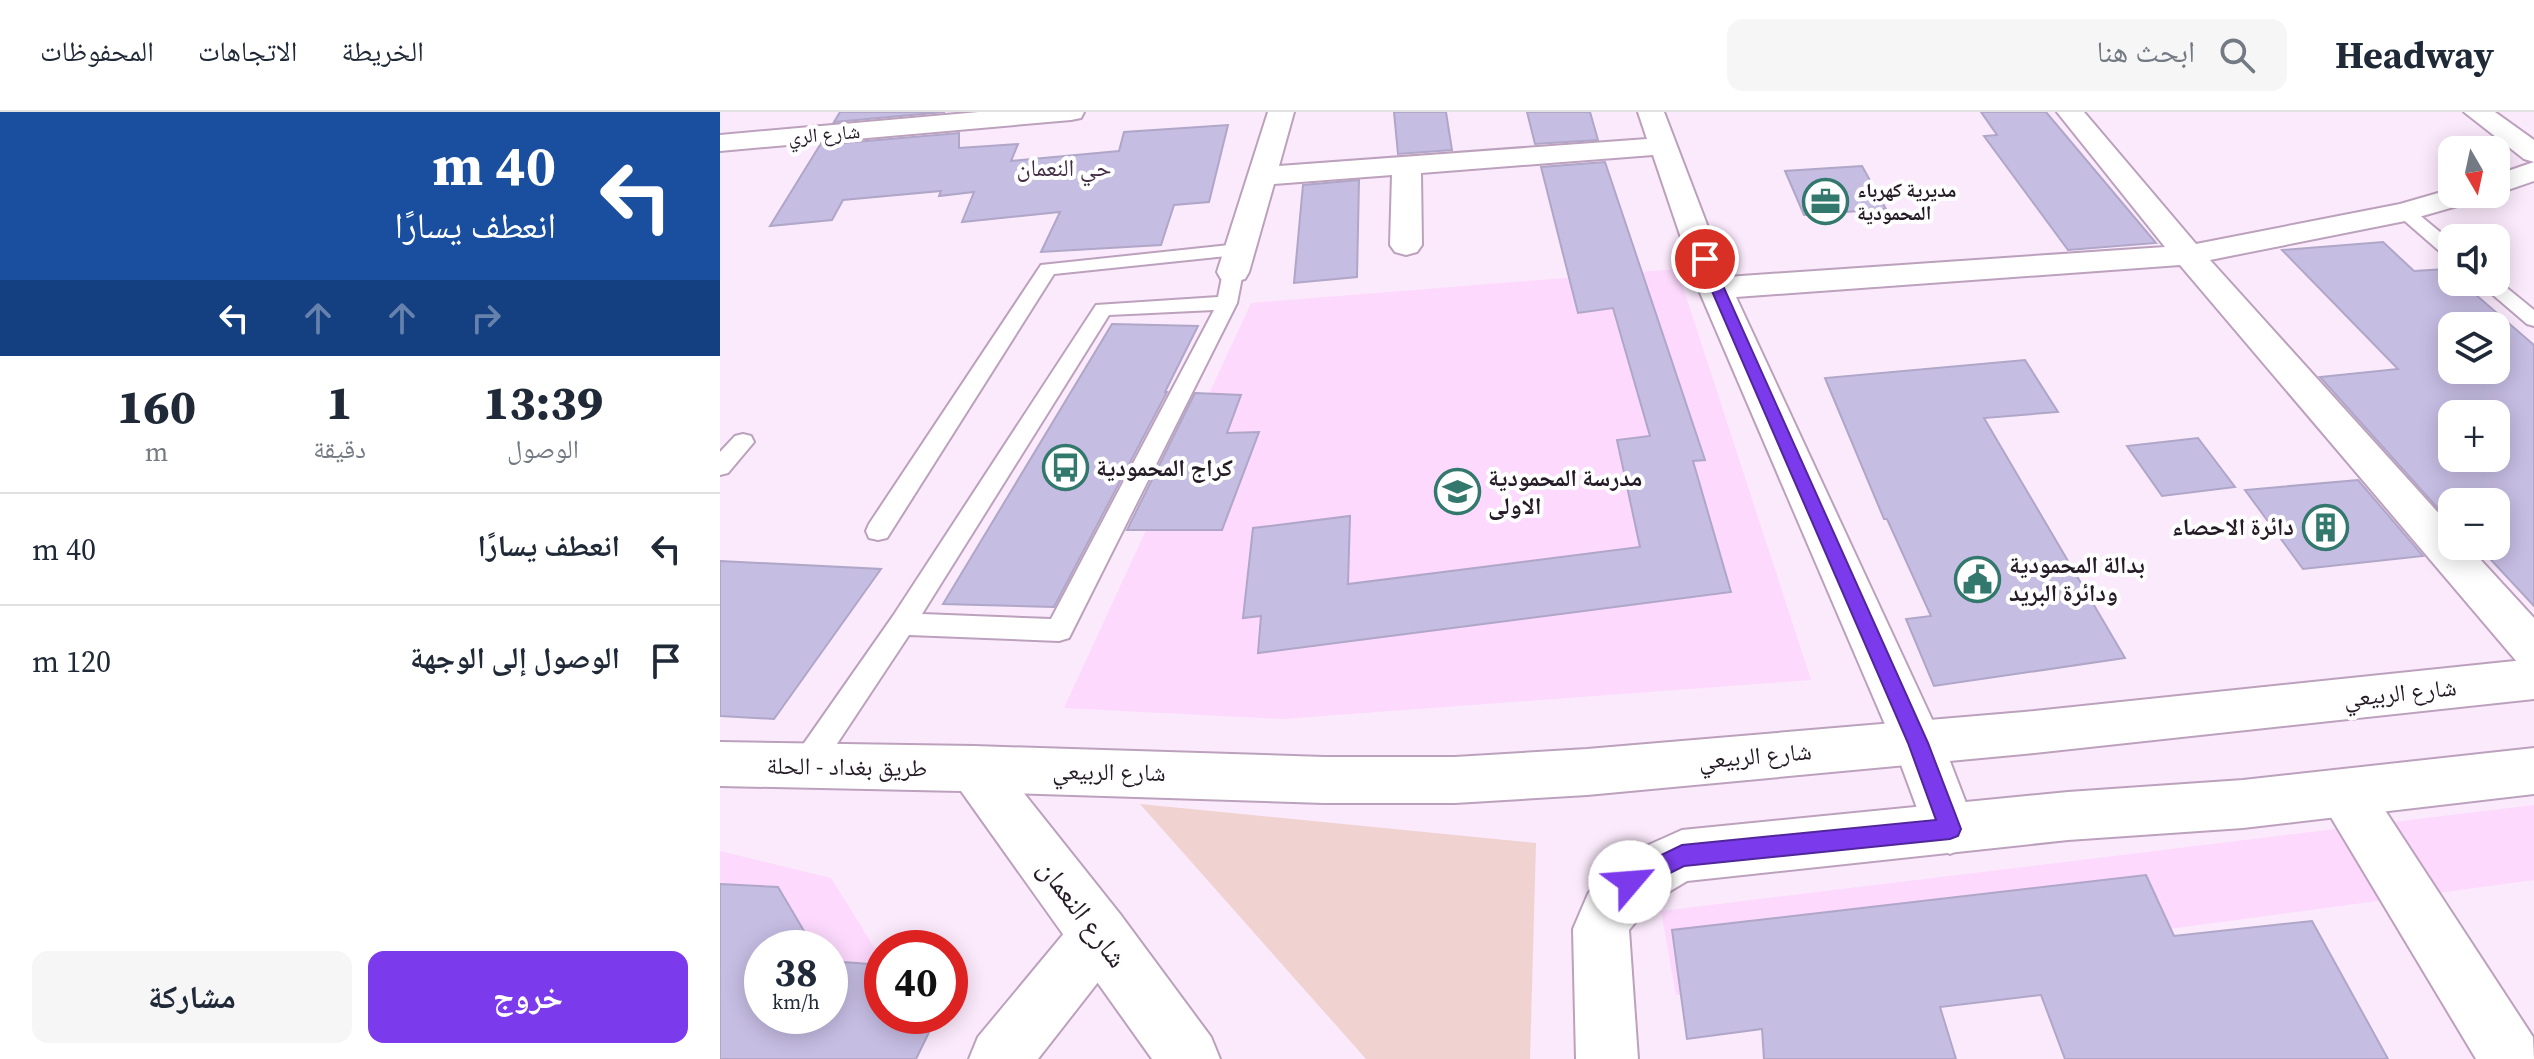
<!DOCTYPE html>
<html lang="ar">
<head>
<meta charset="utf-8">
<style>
	:root { --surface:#fff; --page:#f6f6f7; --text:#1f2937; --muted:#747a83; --line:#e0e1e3; --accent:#7c3aed }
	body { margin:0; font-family:"Source Serif 4","Noto Naskh Arabic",serif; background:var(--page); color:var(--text); direction:rtl; height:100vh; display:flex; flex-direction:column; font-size:30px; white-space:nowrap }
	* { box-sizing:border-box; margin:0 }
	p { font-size:26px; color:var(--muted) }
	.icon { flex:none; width:44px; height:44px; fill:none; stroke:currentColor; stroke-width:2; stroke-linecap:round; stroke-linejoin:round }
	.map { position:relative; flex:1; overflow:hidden; direction:ltr }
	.side { display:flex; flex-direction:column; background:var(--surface); width:720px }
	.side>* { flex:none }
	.banner { background:#1a4fa0; color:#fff; overflow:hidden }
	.needle { width:52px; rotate:171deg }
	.fabs { position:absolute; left:1718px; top:24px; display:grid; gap:16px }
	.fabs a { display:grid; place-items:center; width:72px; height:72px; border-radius:16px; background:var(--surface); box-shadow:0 4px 20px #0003; font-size:40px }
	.speed { position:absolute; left:24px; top:818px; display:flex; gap:16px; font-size:40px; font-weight:700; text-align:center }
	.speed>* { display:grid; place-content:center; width:104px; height:104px; border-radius:50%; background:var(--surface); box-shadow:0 4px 20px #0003; line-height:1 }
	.speed small { font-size:20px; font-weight:400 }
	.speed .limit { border:12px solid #d22; background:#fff; color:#111 }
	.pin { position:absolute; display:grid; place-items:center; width:68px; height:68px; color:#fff; margin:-34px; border:4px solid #fff; border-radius:50%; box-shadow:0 2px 8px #0007 }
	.me { position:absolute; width:88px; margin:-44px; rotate:63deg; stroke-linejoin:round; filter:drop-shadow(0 0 6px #0008) }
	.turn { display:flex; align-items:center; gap:28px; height:168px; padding:0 32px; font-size:36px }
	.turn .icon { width:104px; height:104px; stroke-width:2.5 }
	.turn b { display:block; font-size:56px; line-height:68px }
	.lanes { display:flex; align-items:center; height:76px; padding:0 32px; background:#0003; justify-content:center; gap:40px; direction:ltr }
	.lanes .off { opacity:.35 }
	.eta { display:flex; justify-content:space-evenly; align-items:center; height:136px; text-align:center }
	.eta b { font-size:48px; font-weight:800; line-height:56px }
	.button { display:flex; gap:16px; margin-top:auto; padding:16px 32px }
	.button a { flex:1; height:92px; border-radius:16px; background:var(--accent); color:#fff; font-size:32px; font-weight:800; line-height:92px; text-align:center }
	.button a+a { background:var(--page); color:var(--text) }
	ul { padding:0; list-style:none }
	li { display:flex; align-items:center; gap:24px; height:112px; padding:0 32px; border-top:2px solid var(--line) }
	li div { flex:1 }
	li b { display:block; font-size:30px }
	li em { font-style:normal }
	header { display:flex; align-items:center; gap:48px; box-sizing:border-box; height:112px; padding:0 40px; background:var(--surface); border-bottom:2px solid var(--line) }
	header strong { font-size:38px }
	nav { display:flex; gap:44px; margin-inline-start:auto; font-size:28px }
	.search { width:560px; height:72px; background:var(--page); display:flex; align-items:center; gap:20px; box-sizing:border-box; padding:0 28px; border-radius:16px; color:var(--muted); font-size:30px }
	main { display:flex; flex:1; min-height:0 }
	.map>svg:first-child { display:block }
	.built { fill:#fcd9fd; fill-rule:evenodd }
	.green { fill:#f0d2d0 }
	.building { fill:#c6bde3; stroke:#afa6c8; stroke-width:2; fill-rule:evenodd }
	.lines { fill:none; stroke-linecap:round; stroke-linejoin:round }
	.lane-casing { stroke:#bca1bd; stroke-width:4 }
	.street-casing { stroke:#bca1bd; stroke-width:4 }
	.secondary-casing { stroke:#bca1bd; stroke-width:4 }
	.primary-casing { stroke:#bca1bd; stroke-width:4 }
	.lane { fill:#fff; fill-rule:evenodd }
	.street { fill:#fff; fill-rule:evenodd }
	.secondary { fill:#fff; fill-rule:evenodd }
	.primary { fill:#fff; fill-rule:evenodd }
	.route { fill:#7c3aed; stroke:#51269a; stroke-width:2 }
	.labels { text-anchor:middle; stroke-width:8; stroke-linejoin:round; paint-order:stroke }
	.far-street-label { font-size:20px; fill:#251b26; stroke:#fefefe }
	.far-poi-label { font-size:20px; font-weight:bold; fill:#251b26; stroke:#fefefe; text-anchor:start }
	.far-quarter-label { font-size:24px; fill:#432d44; stroke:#fefefe }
	.poi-label { font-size:24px; font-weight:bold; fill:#251b26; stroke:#fefefe; text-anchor:start }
	.street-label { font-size:24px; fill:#251b26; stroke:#fefefe }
	.near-street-label { font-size:28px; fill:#251b26; stroke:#fefefe }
</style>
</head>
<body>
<header>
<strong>Headway</strong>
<div class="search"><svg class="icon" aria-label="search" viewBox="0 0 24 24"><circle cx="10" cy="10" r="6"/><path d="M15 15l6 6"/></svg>ابحث هنا</div>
<nav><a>الخريطة</a><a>الاتجاهات</a><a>المحفوظات</a></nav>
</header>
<main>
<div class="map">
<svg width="1814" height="947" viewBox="0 0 1814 947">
	<rect width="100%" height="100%" fill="#fbeafc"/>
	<g class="built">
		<path d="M957,157L1091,568L563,607L344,596L531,191Z"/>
		<path d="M1814,693V768L956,883L941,799Z"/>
		<path d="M0,739L111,766L162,848V861L120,947H42L0,868ZM42,836H110V904H42Z"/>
	</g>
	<path class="green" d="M420,692L816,731L810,947H646Z"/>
	<g class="building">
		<path d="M120,0H225L114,10Z"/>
		<path d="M674,0H726L732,38L678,42Z"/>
		<path d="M807,0H870L878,28L815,32Z"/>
		<path d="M1261,0H1326L1436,131L1348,138L1264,24L1277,23Z"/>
		<path d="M508,13L489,90L454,93L441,133L321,140L340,100L242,110L254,80L219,84L221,79L123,88L112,108L50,114L100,33L239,21V36L298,32L291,49L399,39L404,20Z"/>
		<path d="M885,50L985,348L973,349L1011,480L538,541L541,504L523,506L533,416L630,404L628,472L920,435L897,328L930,324L893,196L858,201L821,55Z"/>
		<path d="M1142,54L1166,97L1084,103L1065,59Z"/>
		<path d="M639,68L637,165L574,171L583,73Z"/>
		<path d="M1663,130L1694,159L1726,157L1732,162V170H1741L1814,233V494L1760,436L1752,434H1776V390H1732V412L1600,265L1678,257L1562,138ZM1732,214H1776V258H1732ZM1732,302H1776V346H1732Z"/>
		<path d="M392,212L478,214L445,280H447L334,495L223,492Z"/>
		<path d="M1305,248L1338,300L1264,306L1405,546L1214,574L1186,507L1211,504L1167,407H1164L1105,266Z"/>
		<path d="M475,281L521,283L507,321L539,320L502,418H407Z"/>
		<path d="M1478,326L1515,375L1442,384L1407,334Z"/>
		<path d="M1638,368L1703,444L1583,457L1525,378Z"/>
		<path d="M0,449L161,457L54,607L0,604Z"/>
		<path d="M1426,763L1454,824L1592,809L1668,947H1345L1321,883L1220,895L1236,947H1044L1042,917L967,927L952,818Z"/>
		<path d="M0,772L58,775L94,836H42V904H110V849L162,853V904H217L196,947H0Z"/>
	</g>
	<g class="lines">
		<defs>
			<g id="lane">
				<path d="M1685,95L1691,96L1732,130V146L1725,144L1679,104L1676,100Z"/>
				<path d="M519,132L528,138L526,142L334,162L167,426L158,428L149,426L146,419L149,412L321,153Z"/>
				<path d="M513,154L523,160L517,191L349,526L339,529L189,523L95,665L84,669L73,665L69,656L73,647L173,504L376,193L498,185L503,160ZM494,198L331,507L202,502L389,203Z"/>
				<path d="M1776,167L1814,198V214L1807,212L1758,170H1776Z"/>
				<path d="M23,322L31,324L34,330L8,361L0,363V340L15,324Z"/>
			</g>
			<g id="street">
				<path d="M259,0H364L361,6L351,8L0,39V23Z"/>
				<path d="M548,0H574L559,54L927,27L918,0H944L1007,165L1445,135L1337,0H1364L1476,132L1680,92L1732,77V82H1762L1758,88L1685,109L1490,148L1732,416V434H1748L1814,506V557L1798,551L1460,153L1016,185L1223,631L1256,717L1249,734L1230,742L1211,734L1173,631L978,176L933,43L701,61L702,133L697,140L686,143L675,140L670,133L672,63L554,72L529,160L525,167L513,170L501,167L497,160Z"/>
				<path d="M1744,0H1775L1814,28V50L1804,47Z"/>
				<path d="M1814,50V69L1776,82V63Z"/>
				<path d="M1624,657L1642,663L1813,925L1814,947H1756L1606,697L1598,680L1606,663Z"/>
				<path d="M380,794L400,802L408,822L400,842L318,947H249L258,925L360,802Z"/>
			</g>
			<g id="secondary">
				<path d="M1814,547V587L1304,642L867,683L735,691H604L254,680L236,673L229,657L236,641L254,634L604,645H735L867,637L1304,600Z"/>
				<path d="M1814,636V682L1523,716L1348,728L967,769L932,790L909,818L918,947H856L853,817L868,782L884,760L915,739L962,718L1348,680L1523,668Z"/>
			</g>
			<path id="primary" d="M0,630L254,634L272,641L400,802L491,925L500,947H432L241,679L0,674Z"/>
		</defs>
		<use href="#lane" class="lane-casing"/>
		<use href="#street" class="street-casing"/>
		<use href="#secondary" class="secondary-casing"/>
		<use href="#primary" class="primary-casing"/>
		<use href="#lane" class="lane"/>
		<use href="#street" class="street"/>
		<use href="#secondary" class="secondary"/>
		<use href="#primary" class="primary"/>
	</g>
	<path class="route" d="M985,143L991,147L1208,631L1241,717L1238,724L1230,727L964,754L910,781L902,778L898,770L902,762L962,733L1216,708L1188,631L978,147Z"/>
	<defs>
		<symbol id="office-ring" viewBox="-11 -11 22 22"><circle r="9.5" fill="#fefefe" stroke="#32786d" stroke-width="1.5"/><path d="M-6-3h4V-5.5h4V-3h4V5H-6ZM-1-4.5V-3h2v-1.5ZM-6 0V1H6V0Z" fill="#32786d"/></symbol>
		<symbol id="bus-ring" viewBox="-11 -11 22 22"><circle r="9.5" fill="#fefefe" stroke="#32786d" stroke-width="1.5"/><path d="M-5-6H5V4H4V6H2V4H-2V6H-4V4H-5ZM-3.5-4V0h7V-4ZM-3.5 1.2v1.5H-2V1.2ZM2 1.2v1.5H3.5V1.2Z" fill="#32786d"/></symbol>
		<symbol id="school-ring" viewBox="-11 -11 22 22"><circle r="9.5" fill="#fefefe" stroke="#32786d" stroke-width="1.5"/><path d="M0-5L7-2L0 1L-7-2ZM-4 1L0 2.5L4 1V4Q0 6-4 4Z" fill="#32786d"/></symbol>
		<symbol id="building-ring" viewBox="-11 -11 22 22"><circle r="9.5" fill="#fefefe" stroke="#32786d" stroke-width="1.5"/><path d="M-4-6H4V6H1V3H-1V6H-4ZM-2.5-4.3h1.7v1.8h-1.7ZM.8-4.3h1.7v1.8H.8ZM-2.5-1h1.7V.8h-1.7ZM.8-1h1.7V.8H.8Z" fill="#32786d"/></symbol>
		<symbol id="civic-ring" viewBox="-11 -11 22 22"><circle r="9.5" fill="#fefefe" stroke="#32786d" stroke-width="1.5"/><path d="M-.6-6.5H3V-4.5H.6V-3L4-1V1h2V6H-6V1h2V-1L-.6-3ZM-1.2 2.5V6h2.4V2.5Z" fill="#32786d"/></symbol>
	</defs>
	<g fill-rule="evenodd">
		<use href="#office-ring" x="1080" y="64" width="51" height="51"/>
		<use href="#bus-ring" x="320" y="330" width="51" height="51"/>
		<use href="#school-ring" x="712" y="354" width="51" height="51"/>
		<use href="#building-ring" x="1580" y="390" width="51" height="51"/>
		<use href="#civic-ring" x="1232" y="442" width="51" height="51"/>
	</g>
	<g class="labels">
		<g class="far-street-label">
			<text transform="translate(104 22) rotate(-5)" y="7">شارع الري</text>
		</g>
		<g class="far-poi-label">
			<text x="1137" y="85">مديرية كهرباء<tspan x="1137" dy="23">المحمودية</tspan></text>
		</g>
		<g class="far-quarter-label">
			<text x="344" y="64">حي النعمان</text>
		</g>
		<g class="poi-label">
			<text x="376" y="364">كراج المحمودية</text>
			<text x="768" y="374">مدرسة المحمودية<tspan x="768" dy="28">الاولى</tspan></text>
			<text x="1574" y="423" text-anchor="end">دائرة الاحصاء</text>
			<text x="1289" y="461">بدالة المحمودية<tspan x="1289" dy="28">ودائرة البريد</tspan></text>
		</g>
		<g class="street-label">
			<text transform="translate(1680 581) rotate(-6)" y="8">شارع الربيعي</text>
			<text transform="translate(1035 644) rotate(-5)" y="8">شارع الربيعي</text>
			<text transform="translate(127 655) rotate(1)" y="8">طريق بغداد - الحلة</text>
			<text transform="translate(389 660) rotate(1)" y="8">شارع الربيعي</text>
		</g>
		<g class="near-street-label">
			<text transform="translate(363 801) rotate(53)" y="10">شارع النعمان</text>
		</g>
	</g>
</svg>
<div class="fabs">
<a><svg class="needle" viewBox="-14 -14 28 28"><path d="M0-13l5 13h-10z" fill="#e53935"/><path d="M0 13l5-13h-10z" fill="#747a83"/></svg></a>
<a><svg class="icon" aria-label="sound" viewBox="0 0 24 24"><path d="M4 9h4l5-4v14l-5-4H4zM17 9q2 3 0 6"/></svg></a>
<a><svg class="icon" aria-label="layers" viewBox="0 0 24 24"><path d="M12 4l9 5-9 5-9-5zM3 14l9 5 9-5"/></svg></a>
<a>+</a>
<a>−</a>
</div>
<div class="speed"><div>38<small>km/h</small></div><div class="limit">40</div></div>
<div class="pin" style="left:985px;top:147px;background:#d93025"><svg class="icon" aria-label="arrive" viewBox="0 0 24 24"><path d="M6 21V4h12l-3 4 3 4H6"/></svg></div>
<svg class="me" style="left:910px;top:770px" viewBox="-20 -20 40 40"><circle r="19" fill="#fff"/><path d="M0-13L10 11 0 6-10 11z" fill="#7c3aed"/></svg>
</div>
<section class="side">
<div class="banner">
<div class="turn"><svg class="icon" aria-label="left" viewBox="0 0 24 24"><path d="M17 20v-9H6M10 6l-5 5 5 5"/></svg><div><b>40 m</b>انعطف يسارًا</div></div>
<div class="lanes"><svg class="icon" aria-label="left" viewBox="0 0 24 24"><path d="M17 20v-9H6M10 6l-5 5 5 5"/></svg><svg class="icon off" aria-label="ahead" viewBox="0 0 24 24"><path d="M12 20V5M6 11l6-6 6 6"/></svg><svg class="icon off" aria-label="ahead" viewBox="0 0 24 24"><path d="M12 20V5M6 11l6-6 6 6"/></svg><svg class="icon off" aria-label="right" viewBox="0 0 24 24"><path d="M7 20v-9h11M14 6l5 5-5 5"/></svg></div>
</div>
<div class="eta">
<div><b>13:39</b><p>الوصول</p></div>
<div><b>1</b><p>دقيقة</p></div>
<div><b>160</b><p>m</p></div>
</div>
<ul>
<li><svg class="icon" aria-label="left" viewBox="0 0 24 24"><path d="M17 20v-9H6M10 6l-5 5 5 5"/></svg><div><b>انعطف يسارًا</b></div><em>40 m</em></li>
<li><svg class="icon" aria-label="arrive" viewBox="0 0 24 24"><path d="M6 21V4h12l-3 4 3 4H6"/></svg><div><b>الوصول إلى الوجهة</b></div><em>120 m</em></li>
</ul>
<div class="button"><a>خروج</a><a>مشاركة</a></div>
</section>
</main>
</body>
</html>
